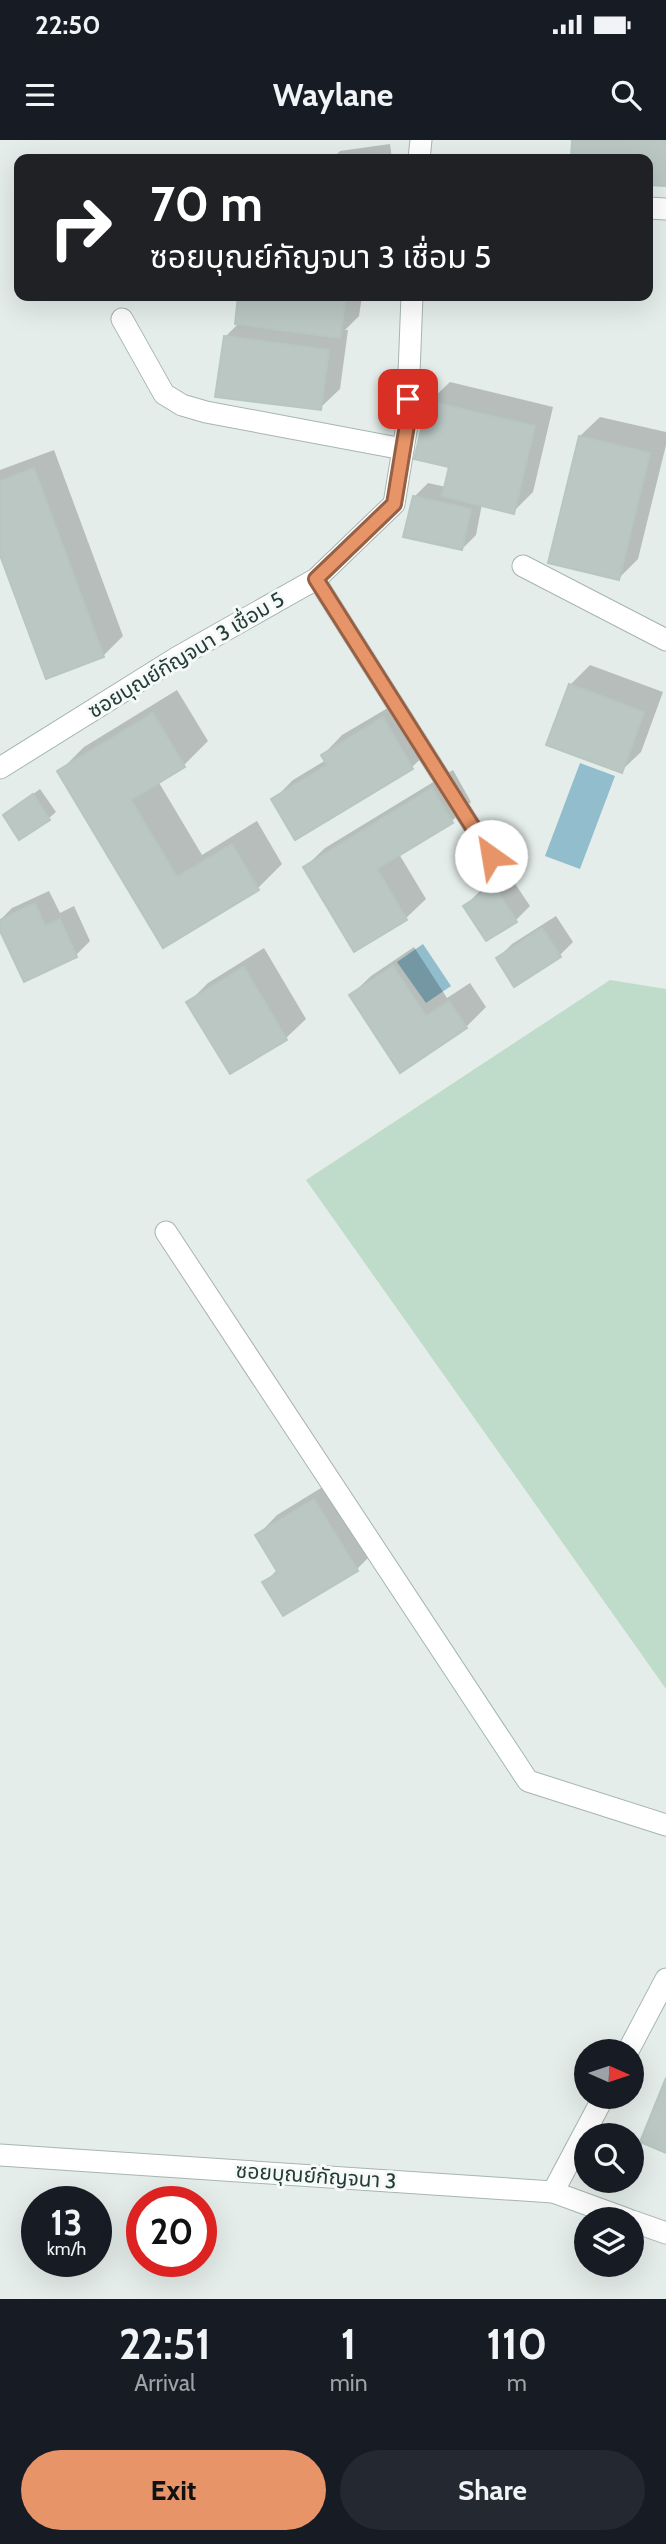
<!DOCTYPE html>
<html lang="en">
<head>
<meta charset="utf-8">
<style>
	:root { --surface:#171b24; --page:#242831; --text:#f1f3f6; --muted:#9ea1a6; --accent:#e79468 }
	body { margin:0; font-family:Cabin,"Noto Sans Thai",sans-serif; background:var(--page); color:var(--text); height:100vh; display:flex; flex-direction:column; font-size:26px; white-space:nowrap }
	* { box-sizing:border-box; margin:0 }
	p { font-size:23px; color:var(--muted) }
	.icon { flex:none; width:38px; height:38px; fill:none; stroke:currentColor; stroke-width:2; stroke-linecap:round; stroke-linejoin:round }
	.map { position:relative; height:2159px; overflow:hidden }
	.side { display:flex; flex-direction:column; background:var(--surface); flex:1 }
	.side>* { flex:none }
	.guide { position:absolute; left:14px; top:14px; width:639px; height:147px; border-radius:14px; box-shadow:0 7px 28px #0002; background:#202124; color:#fff; overflow:hidden }
	.needle { width:46px; rotate:93deg }
	.controls { position:absolute; left:574px; top:1899px; display:grid; gap:14px }
	.controls a { display:grid; place-items:center; width:70px; height:70px; border-radius:50%; background:var(--surface); box-shadow:0 7px 28px #0002; font-size:35px }
	.speed { position:absolute; left:21px; top:2046px; display:flex; gap:14px; font-size:35px; font-weight:700; text-align:center }
	.speed>* { display:grid; place-content:center; width:91px; height:91px; border-radius:50%; background:var(--surface); box-shadow:0 7px 28px #0002; line-height:1 }
	.speed small { font-size:18px; font-weight:400 }
	.speed .limit { border:10px solid #d22; background:#fff; color:#111 }
	.pin { position:absolute; display:grid; place-items:center; width:60px; height:60px; color:#fff; margin:-30px; border-radius:14px; box-shadow:0 4px 10px #0006 }
	.me { position:absolute; width:77px; margin:-38px; rotate:328deg; stroke-linejoin:round; filter:drop-shadow(0 0 5px #0008) }
	.turn { display:flex; align-items:center; gap:24px; height:147px; padding:0 21px; font-size:32px }
	.turn .icon { width:91px; height:91px; stroke-width:2.5 }
	.turn b { display:block; font-size:49px; line-height:60px }
	.eta { display:flex; justify-content:space-evenly; align-items:center; height:119px; text-align:center }
	.eta b { font-size:42px; font-weight:800; line-height:49px }
	.cta { display:flex; gap:14px; margin-top:auto; padding:14px 21px }
	.cta a { flex:1; height:80px; border-radius:42px; background:var(--accent); color:#111; font-size:28px; font-weight:800; line-height:80px; text-align:center }
	.cta a+a { background:var(--page); color:var(--text) }
	.status { display:flex; justify-content:space-between; align-items:center; height:49px; padding:0 35px; background:var(--surface); direction:ltr }
	.status svg { height:19px; fill:currentColor }
	header { display:flex; justify-content:space-between; align-items:center; height:91px; padding:0 21px; background:var(--surface); font-size:32px; font-weight:800 }
	.map>svg:first-child { display:block }
	.green { fill:#bfdcca }
	.water { fill:#91bdcd }
	.shadow { fill:#0003 }
	.building { fill:#bac7c3; stroke:#b7c6c1; stroke-width:2 }
	.lines { fill:none; stroke-linecap:round; stroke-linejoin:round }
	.lane-casing { stroke:#a7b5b1; stroke-width:19 }
	.street-casing { stroke:#a7b5b1; stroke-width:23 }
	.lane { stroke:#fff; stroke-width:18 }
	.street { stroke:#fff; stroke-width:21 }
	.route-casing { stroke:#966044; stroke-width:18 }
	.route { stroke:#e79468; stroke-width:12 }
	.labels { text-anchor:middle; stroke-width:6; stroke-linejoin:round; paint-order:stroke }
	.street-label { font-size:21px; fill:#253d39; stroke:#f5f9f7 }
</style>
</head>
<body>
<div class="status"><b>22:50</b><svg viewBox="0 0 49 12"><path d="M0 12V9h3v3zM5 12V6h3v6zM10 12V3h3v9zM15 12V0h3v12zM26 1h20v11H26zM47 4h2v5h-2z"/></svg></div>
<header><svg class="icon" aria-label="menu" viewBox="0 0 24 24"><path d="M4 6h16M4 12h16M4 18h16"/></svg>Waylane<svg class="icon" aria-label="search" viewBox="0 0 24 24"><circle cx="10" cy="10" r="6"/><path d="M15 15l6 6"/></svg></header>
<div class="map">
<svg width="666" height="2159" viewBox="0 0 666 2159">
	<rect width="100%" height="100%" fill="#e4edea"/>
	<path class="green" d="M610,840L666,849V1549L306,1040Z"/>
	<g class="water">
		<path d="M580,623L615,636L580,729L545,716Z"/>
		<path d="M423,804L451,846L426,863L397,822Z"/>
	</g>
	<g class="shadow">
		<path d="M574,0H666V45L648,43V19H573Z"/>
		<path d="M390,4L392,19H332L340,11Z"/>
		<path d="M240,156H362L359,176L345,190H348L340,249L320,268L225,197L239,183H237Z"/>
		<path d="M450,242L553,267L533,352L513,372L482,364L476,395L462,409L414,357L428,343L446,347L451,326L416,317L430,261Z"/>
		<path d="M600,277L666,292V305L638,419L619,438L580,296Z"/>
		<path d="M54,310L123,496L104,515L47,537L0,410V330Z"/>
		<path d="M590,525L663,552L641,612L621,631L570,545Z"/>
		<path d="M177,550L208,601L184,625L158,641L202,715L257,681L282,724L258,748L164,805L60,631L84,607Z"/>
		<path d="M403,559L432,608L412,627L273,660L293,640L326,620L323,615L342,595Z"/>
		<path d="M453,630L471,662L452,681L399,714L426,759L406,778L354,810L305,727L325,708Z"/>
		<path d="M40,649L56,672L49,678L5,675Z"/>
		<path d="M508,733L530,766L516,780L465,766L479,752Z"/>
		<path d="M49,751L60,773L74,766L90,801L76,815L25,840L0,787V780L12,768Z"/>
		<path d="M556,776L573,802L559,816L498,818L512,804Z"/>
		<path d="M414,807L447,858L470,843L486,867L466,887L351,855L371,836Z"/>
		<path d="M264,808L306,879L286,898L231,932L189,862L208,843Z"/>
		<path d="M334,1340L377,1409L357,1429L284,1474L264,1443L278,1429L258,1395L277,1375Z"/>
	</g>
	<g class="building">
		<path d="M572,0H666V46L648,45V19H571Z"/>
		<path d="M238,156H346L340,198L235,184Z"/>
		<path d="M224,196L329,210L321,270L215,257Z"/>
		<path d="M428,261L535,286L514,374L442,356L449,327L414,319Z"/>
		<path d="M579,296L650,313L619,440L548,423Z"/>
		<path d="M34,328L104,517L46,539L0,415V341Z"/>
		<path d="M413,356L471,369L462,410L403,397Z"/>
		<path d="M569,544L644,572L622,633L546,605Z"/>
		<path d="M153,573L185,627L131,660L177,737L232,704L259,750L163,808L57,631Z"/>
		<path d="M383,577L413,629L295,700L271,659L327,625L321,615Z"/>
		<path d="M432,648L453,683L377,729L407,780L354,812L303,727Z"/>
		<path d="M33,654L50,680L19,700L3,675Z"/>
		<path d="M494,746L517,782L486,801L463,766Z"/>
		<path d="M35,763L45,786L60,779L77,817L24,842L0,791V780Z"/>
		<path d="M542,788L561,817L514,847L496,818Z"/>
		<path d="M393,826L426,876L449,861L467,888L400,933L349,855Z"/>
		<path d="M244,827L287,900L230,934L186,862Z"/>
		<path d="M314,1359L358,1431L283,1476L262,1442L278,1433L255,1395Z"/>
		<path d="M666,1938V2013L640,2002Z"/>
	</g>
	<g class="lines">
		<defs>
			<path id="lane" d="M316,439L491,716"/>
			<g id="street">
				<path d="M419,19L421,0"/>
				<path d="M648,68L666,69"/>
				<path d="M122,179L164,254L182,265L206,272L403,309"/>
				<path d="M523,426L666,500"/>
				<path d="M0,628L178,517L316,439L394,364L407,285L412,156"/>
				<path d="M166,1092L528,1641L666,1685"/>
				<path d="M628,1911L666,1839"/>
				<path d="M0,2015L553,2052L627,2079"/>
				<path d="M553,2052L604,1956"/>
				<path d="M632,2081L666,2093"/>
			</g>
		</defs>
		<use href="#lane" class="lane-casing"/>
		<use href="#street" class="street-casing"/>
		<use href="#lane" class="lane"/>
		<use href="#street" class="street"/>
	</g>
	<g class="lines">
		<defs>
			<path id="route" d="M408,259L407,285L394,364L316,439L491,716"/>
		</defs>
		<use href="#route" class="route-casing"/>
		<use href="#route" class="route"/>
	</g>
	<g class="labels">
		<g class="street-label">
			<text transform="translate(186 515) rotate(-31)" y="7">ซอยบุณย์กัญจนา 3 เชื่อม 5</text>
			<text transform="translate(316 2036) rotate(4)" y="7">ซอยบุณย์กัญจนา 3</text>
		</g>
	</g>
</svg>
<div class="controls">
<a><svg class="needle" viewBox="-14 -14 28 28"><path d="M0-13l5 13h-10z" fill="#e53935"/><path d="M0 13l5-13h-10z" fill="#9ea1a6"/></svg></a>
<a><svg class="icon" aria-label="search" viewBox="0 0 24 24"><circle cx="10" cy="10" r="6"/><path d="M15 15l6 6"/></svg></a>
<a><svg class="icon" aria-label="layers" viewBox="0 0 24 24"><path d="M12 4l9 5-9 5-9-5zM3 14l9 5 9-5"/></svg></a>
</div>
<div class="speed"><div>13<small>km/h</small></div><div class="limit">20</div></div>
<div class="pin" style="left:408px;top:259px;background:#d93025"><svg class="icon" aria-label="arrive" viewBox="0 0 24 24"><path d="M6 21V4h12l-3 4 3 4H6"/></svg></div>
<svg class="me" style="left:491px;top:716px" viewBox="-20 -20 40 40"><circle r="19" fill="#fff"/><path d="M0-13L10 11 0 6-10 11z" fill="#e79468"/></svg>
<div class="guide">
<div class="turn"><svg class="icon" aria-label="right" viewBox="0 0 24 24"><path d="M7 20v-9h11M14 6l5 5-5 5"/></svg><div><b>70 m</b>ซอยบุณย์กัญจนา 3 เชื่อม 5</div></div>
</div>
</div>
<section class="side">
<div class="eta">
<div><b>22:51</b><p>Arrival</p></div>
<div><b>1</b><p>min</p></div>
<div><b>110</b><p>m</p></div>
</div>
<div class="cta"><a>Exit</a><a>Share</a></div>
</section>
</body>
</html>
